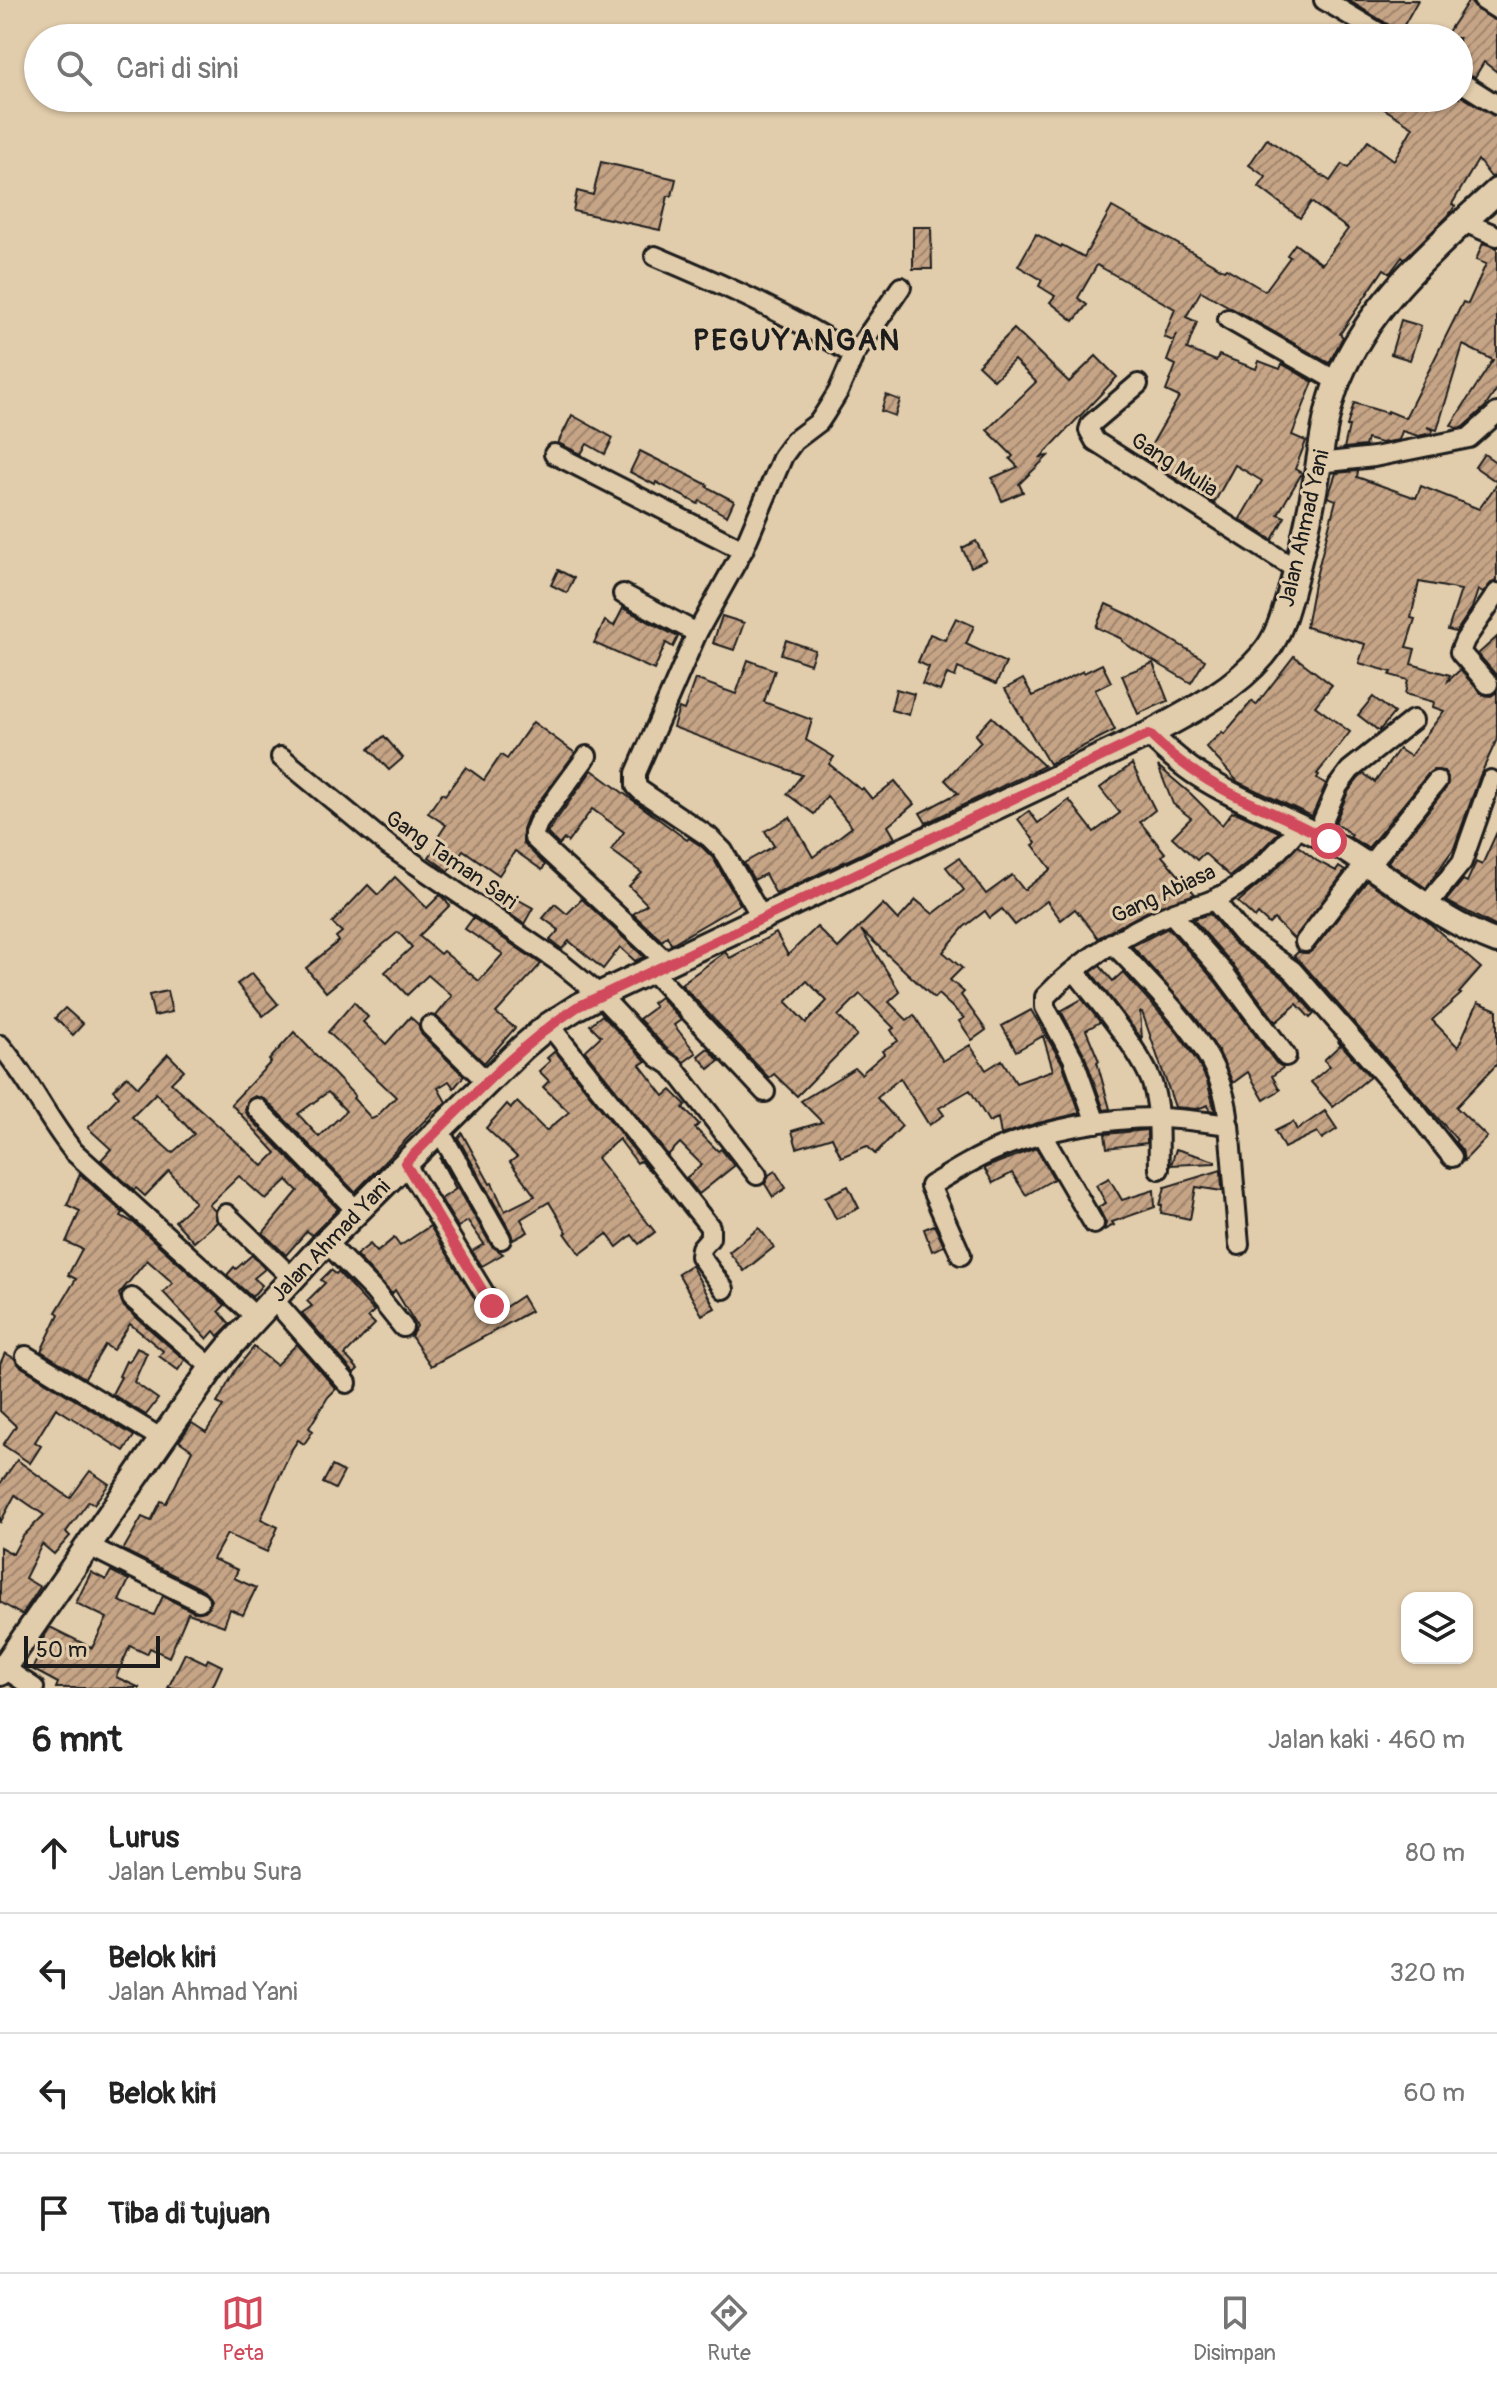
<!DOCTYPE html>
<html lang="id">
<meta charset="utf-8">
<style>
body{margin:0;font-family:Pangolin,sans-serif;background:#f6f6f6;color:#222}
.controls{position:absolute;right:24px;bottom:24px;display:grid;overflow:hidden;border-radius:16px;box-shadow:0 2px 6px #0004}
.controls button{width:72px;height:72px;display:grid;place-items:center;padding:0;border:0;border-bottom:2px solid #e0e0e0;background:#fff;color:#222;font:40px sans-serif}
.scale{position:absolute;left:24px;bottom:20px;width:136px;box-sizing:border-box;padding-left:8px;border:4px solid #1c1c1c;border-top:0;font-size:22px;line-height:28px;white-space:nowrap;color:#1c1c1c;-webkit-text-stroke:6px #e1ccab;paint-order:stroke}
.stop{position:absolute;width:24px;height:24px;margin:-18px;border:6px solid #d1495b;border-radius:50%;background:#fff}
.stop.end{background:#d1495b;border-color:#fff;box-shadow:0 2px 8px #0008}
.list{margin:0;padding:0;list-style:none}
h2{display:flex;justify-content:space-between;align-items:center;height:104px;margin:0;padding:0 32px;font-size:34px}
h2 small{font-size:26px;font-weight:400;color:#767676}
.list li{display:grid;grid-template-columns:52px 1fr auto;gap:24px;align-items:center;box-sizing:border-box;height:120px;padding:0 32px;border-top:2px solid #e0e0e0}
.list b{display:block;font-size:30px;white-space:nowrap}
.list p{margin:0;font-size:26px;white-space:nowrap;color:#767676}
.list em{font-size:26px;font-style:normal;color:#767676}
.icon{flex:none;width:44px;height:44px;fill:none;stroke:currentColor;stroke-width:2;stroke-linecap:round;stroke-linejoin:round}
.map{position:relative;flex:none;width:1497px;height:1688px;overflow:hidden}
.search{position:absolute;background:#fff;box-shadow:0 2px 6px #0004;left:24px;right:24px;top:24px;height:88px;display:flex;align-items:center;gap:20px;box-sizing:border-box;padding:0 28px;border-radius:44px;color:#767676;font-size:30px}
.sheet{height:584px;background:#fff}
nav{display:flex;justify-content:space-around;align-items:center;box-sizing:border-box;height:112px;border-top:2px solid #e0e0e0;background:#fff;font-size:22px;color:#767676}
nav a{display:grid;justify-items:center;gap:4px}
nav .on{color:#d1495b}
.map>svg:first-child{display:block}
.building{fill:url(#building-hatch);stroke:#1c1c1c;stroke-width:2;fill-rule:evenodd}
.lines{fill:none;stroke-linecap:round;stroke-linejoin:round}
.minor-casing{stroke:#1c1c1c;stroke-width:24}
.tertiary-casing{stroke:#1c1c1c;stroke-width:28}
.secondary-casing{stroke:#1c1c1c;stroke-width:30}
.minor{stroke:#e1ccab;stroke-width:18}
.tertiary{stroke:#e1ccab;stroke-width:22}
.secondary{stroke:#e1ccab;stroke-width:24}
.route{stroke:#d1495b;stroke-width:10}
.labels{text-anchor:middle;stroke-width:6;stroke-linejoin:round;paint-order:stroke}
.street-label{font-size:22px;fill:#1c1c1c;stroke:#e1ccab}
.district-label{font-size:30px;font-weight:bold;letter-spacing:2px;fill:#1c1c1c;stroke:#e1ccab}
</style>
<div class="map">
<svg width="1497" height="1688" viewBox="0 0 1497 1688">
<defs>
<pattern id="building-hatch" width="6" height="6" patternUnits="userSpaceOnUse" patternTransform="scale(2)"><rect width="6" height="6" fill="#c6a486"/><path d="M-1 1l2-2M0 6l6-6M5 7l2-2" fill="none" stroke="#a0856d"/></pattern>
</defs>
<rect width="100%" height="100%" fill="#e1ccab"/>
<filter id="ink" filterUnits="userSpaceOnUse"><feTurbulence type="fractalNoise" baseFrequency=".0125" numOctaves="2"/><feDisplacementMap in="SourceGraphic" scale="16" xChannelSelector="R" yChannelSelector="G"/><feConvolveMatrix kernelMatrix="1 2 1 2 8 2 1 2 1" color-interpolation-filters="sRGB"/></filter>
<g filter="url(#ink)">
<g class="building">
<polygon points="1348,0 1418,0 1399,34 1394,28"/>
<polygon points="1469,0 1477,10 1497,21 1497,72 1484,62 1475,77 1459,69 1459,38 1444,38"/>
<polygon points="1459,95 1497,117 1497,176 1491,177 1478,160 1452,204 1455,206 1448,216 1404,259 1402,257 1390,273 1384,269 1340,334 1343,337 1329,363 1201,291 1186,317 1197,322 1187,349 1216,361 1219,355 1256,369 1259,361 1280,369 1282,364 1313,382 1292,435 1306,441 1295,469 1302,473 1278,514 1285,517 1272,540 1240,519 1262,481 1235,465 1214,503 1144,458 1179,397 1166,391 1176,365 1167,361 1177,334 1173,341 1164,337 1175,309 1097,265 1078,298 1087,305 1074,321 1050,302 1055,296 1039,286 1042,280 1018,266 1036,234 1061,247 1062,245 1084,257 1112,207 1224,270 1226,268 1265,291 1290,257 1287,255 1295,244 1322,264 1348,229 1311,202 1300,218 1259,187 1266,177 1249,165 1267,139 1330,181 1342,164 1348,168 1368,141 1394,160 1413,127 1367,98 1459,98"/>
<polygon points="601,162 676,179 672,196 668,196 660,230 573,211 577,191 593,195"/>
<polygon points="913,227 931,227 932,269 913,269"/>
<polygon points="1483,243 1497,248 1497,389 1485,407 1463,427 1456,428 1451,425 1493,360 1463,345 1437,430 1427,427 1433,430 1432,433 1418,436 1402,431 1399,440 1381,443 1367,439 1365,446 1344,448 1349,426 1347,426 1354,403 1387,413 1388,411 1405,418 1463,302 1468,304 1486,264 1476,260"/>
<polygon points="1401,320 1421,326 1410,360 1391,354"/>
<polygon points="1014,329 1069,382 1096,356 1117,377 1041,457 1048,456 1019,484 1023,492 1002,501 992,478 1018,467 1010,459 1013,456 987,430 1036,382 1014,360 994,380 978,365"/>
<polygon points="886,395 900,400 895,416 881,411"/>
<polygon points="572,415 613,438 605,454 587,444 581,454 558,443"/>
<polygon points="640,451 708,485 707,487 734,501 727,516 700,501 698,504 656,482 655,485 630,472"/>
<polygon points="1484,454 1497,463 1497,482 1475,467"/>
<polygon points="1358,471 1357,477 1416,498 1421,486 1479,509 1497,484 1497,581 1491,583 1483,593 1478,590 1472,608 1456,632 1448,630 1461,590 1419,582 1411,618 1415,619 1406,647 1415,649 1411,664 1450,675 1448,681 1460,670 1483,695 1491,696 1497,692 1497,739 1480,776 1454,848 1426,888 1388,862 1446,788 1448,777 1444,771 1433,770 1428,774 1368,848 1350,837 1352,835 1335,823 1348,792 1359,778 1364,774 1375,782 1399,749 1410,756 1444,711 1433,707 1434,702 1405,694 1408,680 1390,675 1392,672 1359,663 1365,644 1306,627 1314,584 1336,500 1328,497 1336,473"/>
<polygon points="976,541 986,560 971,567 962,548"/>
<polygon points="558,570 574,578 567,593 551,585"/>
<polygon points="1106,604 1130,615 1205,660 1191,683 1133,649 1122,641 1122,639 1096,627"/>
<polygon points="623,608 678,637 673,647 666,643 654,670 594,643 605,621 614,626"/>
<polygon points="722,616 744,623 734,650 713,643"/>
<polygon points="956,618 974,626 966,644 1006,663 996,684 958,668 955,677 947,674 940,691 922,684 929,667 918,662 930,634 945,640"/>
<polygon points="1497,637 1497,676 1478,654"/>
<polygon points="786,640 815,650 810,664 781,654"/>
<polygon points="1294,656 1332,685 1315,706 1350,732 1317,774 1319,775 1317,778 1326,784 1312,816 1238,782 1206,747 1222,732 1224,734 1252,701 1256,705"/>
<polygon points="748,660 775,670 764,702 812,720 806,740 834,757 829,764 861,790 863,788 872,799 895,781 914,804 888,826 895,838 776,894 765,874 754,880 744,863 774,846 765,831 790,817 813,857 852,827 827,796 814,814 787,794 802,775 673,727 679,708 684,710 695,679 736,694"/>
<polygon points="1153,663 1168,701 1138,714 1122,675"/>
<polygon points="1102,664 1111,682 1095,690 1115,730 1049,764 1005,689 1023,679 1033,696 1083,671 1084,673"/>
<polygon points="896,689 914,694 909,715 891,710"/>
<polygon points="1373,697 1394,713 1379,731 1358,715"/>
<polygon points="992,717 1044,766 926,823 920,813 958,793 945,780 981,742 975,735"/>
<polygon points="533,722 575,753 528,816 523,829 523,843 545,865 542,870 515,851 499,875 463,850 448,871 429,857 441,840 438,837 446,825 428,813 442,793 445,795 466,767 484,780 501,755 507,759"/>
<polygon points="384,736 403,758 389,770 369,749"/>
<path d="M1132 764 1155 810 1140 822 1165 853 1162 856 1195 894 1150 910 1098 938 1075 909 1061 920 1047 901 1015 925 1002 909 990 918 985 911 964 927 943 952 962 968 950 980 964 992 961 995 986 1030 972 1040 959 1021 964 1018 938 994 934 998 861 930 900 992 889 1002 907 1020 914 1015 943 1061 970 1045 986 1070 1002 1060 1016 1083 1053 1070 1043 1036 1016 1051 1002 1026 1031 1010 1062 1063 1080 1113 1034 1124 1001 1135 998 1118 989 1122 970 1090 939 1108 944 1115 929 1125 900 1078 877 1098 902 1126 875 1154 867 1146 841 1157 832 1137 797 1148 792 1131 822 1122 801 1101 855 1068 861 1074 884 1054 882 1051 898 1041 891 1030 894 1028 860 994 838 1016 857 1035 797 1096 774 1074 769 1078 681 984 725 952 730 958 776 933 788 955 817 927 838 948 883 904 898 920 916 900 933 914 964 890 946 867 959 858 986 894 1012 875 1024 890 1051 869 1033 845 1036 843 1018 819 1029 811 1038 823 1069 800 1094 832 1120 813 1100 788ZM807 981 827 1001 806 1023 786 1002Z"/>
<polygon points="1158,766 1191,794 1222,825 1232,812 1234,813 1235,812 1279,832 1253,858 1230,876 1204,853 1197,860 1172,837 1191,818 1173,804"/>
<polygon points="592,770 687,840 689,838 701,846 713,858 740,904 671,944 667,936 662,941 633,914 647,904 629,886 642,873 611,850 624,832 592,809 568,842 564,839 559,845 547,833"/>
<polygon points="1497,832 1497,927 1446,901 1463,880 1467,882 1476,862 1482,865"/>
<polygon points="1298,846 1317,861 1336,871 1339,867 1345,871 1294,939 1274,919 1269,924 1258,914 1255,918 1238,902 1269,876"/>
<polygon points="395,877 427,908 440,895 450,905 419,936 440,954 443,951 479,981 503,954 465,929 473,918 541,964 496,1013 515,1028 484,1063 436,1016 452,996 428,975 407,995 385,972 412,947 398,932 326,992 306,968 339,941 336,937 342,932 332,923 368,885 378,895"/>
<polygon points="1367,881 1428,922 1481,968 1459,993 1461,994 1432,1020 1458,1047 1478,1002 1497,1010 1497,1064 1456,1107 1487,1137 1464,1161 1462,1150 1455,1142 1457,1140 1301,962 1294,956 1298,952 1309,953 1314,949"/>
<polygon points="508,894 533,908 524,924 500,907"/>
<polygon points="582,899 644,957 635,961 620,947 603,969 569,941 562,949 550,940 559,930 543,918 555,904 567,914"/>
<polygon points="1210,914 1234,943 1284,979 1314,1014 1310,1018 1297,1004 1276,1022 1234,966 1193,919"/>
<polygon points="1168,928 1215,981 1276,1063 1284,1067 1272,1076 1280,1090 1264,1100 1248,1072 1233,1083 1219,1052 1196,1018 1132,946"/>
<polygon points="1100,966 1113,981 1123,972 1177,1032 1199,1064 1207,1081 1215,1111 1209,1110 1208,1105 1197,1109 1175,1107 1142,1012 1140,1012 1142,1039 1091,972"/>
<polygon points="252,973 278,1004 263,1016 237,984"/>
<polygon points="167,991 172,1012 154,1016 149,995"/>
<polygon points="660,997 681,1020 674,1025 696,1053 684,1062 666,1048 639,1019 655,1007 652,1003"/>
<polygon points="1082,999 1100,1022 1086,1030 1099,1061 1097,1062 1110,1109 1104,1110 1084,1054 1061,1011"/>
<path d="M354 1002 368 1017 363 1022 386 1044 410 1017 418 1024 422 1035 464 1076 454 1088 449 1081 438 1088 446 1102 437 1111 435 1110 355 1192 266 1100 255 1096 248 1100 245 1110 248 1116 338 1209 312 1235 307 1231 286 1255 263 1233 298 1191 287 1180 266 1200 239 1176 209 1205 215 1211 217 1222 194 1242 175 1221 195 1202 169 1171 145 1196 136 1188 134 1190 101 1160 111 1149 88 1128 119 1096 113 1090 127 1076 138 1087 168 1054 184 1070 171 1083 263 1166 276 1153 231 1104 271 1062 269 1060 294 1032 355 1096 353 1098 372 1119 376 1117 396 1097 328 1032ZM328 1092 346 1111 319 1137 298 1114ZM156 1093 194 1134 172 1153 132 1117Z"/>
<polygon points="65,1008 83,1024 73,1035 55,1018"/>
<polygon points="602,1015 646,1061 640,1065 664,1096 671,1090 686,1105 683,1108 699,1124 695,1128 718,1151 721,1149 734,1166 699,1194 686,1178 702,1165 680,1143 668,1155 585,1051 601,1036 590,1025"/>
<polygon points="1338,1041 1370,1077 1333,1107 1311,1082 1330,1066 1324,1060 1340,1045"/>
<polygon points="708,1048 719,1061 709,1069 698,1056"/>
<polygon points="555,1051 651,1172 640,1161 637,1163 619,1139 597,1158 655,1232 639,1244 632,1235 617,1247 607,1234 580,1254 565,1233 567,1232 549,1202 521,1219 528,1232 513,1240 511,1233 458,1138 462,1133 490,1184 492,1183 505,1211 535,1196 510,1162 517,1157 486,1128 507,1104 511,1108 517,1102 546,1131 569,1112 543,1087 549,1081 539,1071 550,1061 547,1058"/>
<polygon points="1325,1111 1337,1129 1322,1139 1317,1132 1284,1148 1275,1131 1293,1122 1297,1130"/>
<polygon points="1147,1130 1147,1143 1107,1148 1105,1134"/>
<polygon points="1036,1148 1054,1179 1026,1195 1012,1173 993,1183 984,1168"/>
<polygon points="1176,1149 1215,1161 1215,1163 1171,1165"/>
<polygon points="441,1158 491,1245 503,1254 482,1266 472,1251 484,1244 468,1221 458,1227 441,1199 456,1189 440,1159"/>
<polygon points="1221,1170 1222,1191 1196,1187 1190,1219 1161,1213 1162,1205 1160,1205 1165,1187"/>
<polygon points="775,1171 786,1188 773,1197 765,1184 769,1175"/>
<polygon points="80,1174 123,1213 121,1216 134,1223 225,1305 219,1311 230,1324 218,1336 214,1331 207,1339 163,1292 173,1283 147,1260 119,1294 124,1307 185,1360 178,1370 159,1356 163,1351 130,1324 113,1350 105,1345 85,1378 41,1351 59,1314 56,1312 76,1279 68,1275 82,1249 66,1242 80,1211 67,1205"/>
<polygon points="1109,1178 1122,1200 1154,1190 1155,1207 1112,1222 1114,1225 1104,1230 1106,1223 1098,1207 1106,1203 1096,1185"/>
<polygon points="848,1186 859,1208 836,1219 825,1197"/>
<polygon points="934,1225 944,1246 932,1251 924,1229"/>
<polygon points="430,1226 486,1316 498,1317 504,1308 522,1296 531,1311 431,1366 411,1336 417,1326 395,1290 392,1294 356,1255 370,1244 377,1252 394,1238 400,1246"/>
<polygon points="759,1228 774,1247 744,1271 729,1252"/>
<polygon points="252,1255 265,1269 254,1278 262,1285 252,1297 227,1275 234,1267 236,1269"/>
<polygon points="691,1265 715,1308 702,1315 678,1273"/>
<polygon points="331,1270 336,1274 338,1272 374,1311 368,1317 375,1324 345,1355 358,1369 354,1373 302,1313 312,1306 307,1301 325,1283 321,1280"/>
<polygon points="297,1344 336,1389 328,1397 309,1428 313,1431 304,1444 298,1440 292,1449 272,1493 261,1519 278,1527 267,1552 227,1534 213,1559 238,1570 234,1578 256,1588 243,1615 230,1609 224,1626 188,1613 169,1657 150,1648 147,1654 130,1646 116,1677 140,1688 56,1688 58,1683 32,1669 45,1644 41,1642 50,1627 92,1648 107,1618 76,1603 91,1572 106,1580 111,1571 129,1580 119,1601 154,1615 163,1596 194,1612 205,1611 209,1607 211,1600 204,1590 123,1550 142,1517 151,1521 161,1501 166,1503 176,1484 192,1450 179,1441 192,1423 206,1432 223,1406 217,1403 236,1369 254,1347 276,1365"/>
<polygon points="137,1348 147,1353 134,1382 158,1399 146,1415 112,1394 121,1377 119,1376 126,1361 129,1362"/>
<polygon points="5,1353 14,1358 20,1366 134,1436 124,1451 56,1408 35,1442 41,1446 30,1463 3,1445 16,1426 0,1411 0,1364"/>
<polygon points="17,1460 70,1498 90,1471 109,1484 94,1504 89,1501 66,1532 70,1536 54,1554 42,1544 25,1578 40,1587 22,1615 0,1602 0,1547 13,1554 22,1537 44,1515 15,1495 0,1523 0,1484"/>
<polygon points="332,1466 344,1472 335,1489 323,1483"/>
<polygon points="185,1653 206,1663 208,1659 222,1666 212,1688 168,1688"/>
</g>
<g class="lines">
<g class="minor-casing">
<g id="minor">
<polyline points="1324,0 1388,38"/>
<polyline points="1483,0 1497,9"/>
<polyline points="1459,81 1497,105"/>
<polyline points="1464,222 1497,236"/>
<path d="M655 256C724 285 791 315 854 355L838 392 825 413 819 422 794 441 783 456 743 550 697 633 636 773V786L641 791 709 837 723 851 762 918"/>
<polyline points="1228,319 1338,382"/>
<polyline points="854,355 901,287"/>
<polyline points="1138,384 1091,424 1089,430 1095,441 1297,570"/>
<polyline points="554,454 743,550"/>
<polyline points="1319,463 1374,457 1469,438 1497,413"/>
<polyline points="623,594 697,633"/>
<polyline points="1488,684 1460,652 1465,640 1497,593"/>
<polyline points="587,756 538,823 534,833 534,838 668,963"/>
<polyline points="281,757 389,846 562,964 600,995 658,1057 673,1067 757,1175"/>
<polyline points="1317,834 1338,786 1350,770 1413,720"/>
<polyline points="1370,865 1437,781"/>
<polyline points="1214,900 1243,935 1292,970 1418,1114 1452,1157"/>
<polyline points="1427,905 1462,862 1491,780"/>
<polyline points="1172,914 1224,973 1286,1056"/>
<polyline points="1305,942 1366,863"/>
<path d="M1111 943C1124 954 1135 967 1146 979 1183 1018 1222 1061 1228 1116"/>
<polyline points="652,971 765,1092"/>
<path d="M1075 971C1097 1000 1141 1051 1152 1083 1161 1110 1158 1142 1159 1169"/>
<polyline points="549,1025 710,1227 710,1238 701,1248 700,1256 724,1289"/>
<polyline points="430,1026 487,1082"/>
<path d="M0 1045C29 1078 46 1118 74 1152L256 1317"/>
<polyline points="257,1108 357,1211"/>
<path d="M1096 1123 1073 1058 1045 1007V997C1079 961 1126 932 1172 913 1185 908 1200 906 1213 900 1248 884 1276 854 1301 825"/>
<polyline points="439,1130 501,1239"/>
<polyline points="1042,1135 1094,1224"/>
<polyline points="405,1163 492,1306"/>
<polyline points="226,1214 292,1278"/>
<polyline points="326,1242 374,1291 403,1327"/>
<path d="M961 1255 930 1186C953 1172 975 1158 1000 1148 1048 1129 1105 1118 1156 1118 1180 1118 1205 1122 1229 1125L1239 1245"/>
<polyline points="132,1298 212,1368"/>
<polyline points="273,1299 347,1383"/>
<polyline points="26,1356 162,1439"/>
<polyline points="89,1546 199,1601"/>
<polyline points="4,1668 34,1688"/>
</g>
</g>
<g class="tertiary-casing">
<path id="tertiary" d="M1149 734C1165 749 1181 764 1200 776 1245 805 1296 821 1341 848 1393 879 1440 921 1497 942"/>
</g>
<g class="secondary-casing">
<path id="secondary" d="M0 1673 162 1439 212 1368 230 1346 326 1242 522 1048 549 1025 577 1007 605 992 1149 734C1188 713 1234 690 1263 655 1278 638 1284 615 1290 594 1301 555 1310 515 1317 475 1322 443 1326 410 1338 380 1370 302 1436 247 1497 191"/>
</g>
<use href="#minor" class="minor"/>
<use href="#tertiary" class="tertiary"/>
<use href="#secondary" class="secondary"/>
</g>
</g>
<g class="lines" filter="url(#ink)">
<path class="route" d="M492 1306 405 1163C460 1110 512 1050 577 1007L1149 734C1171 756 1195 774 1223 789 1257 808 1295 820 1329 841"/>
</g>
<g class="labels">
<g class="street-label">
<text transform="translate(1175 464) rotate(33)" y="8">Gang Mulia</text>
<text transform="translate(1303 528) rotate(-77)" y="8">Jalan Ahmad Yani</text>
<text transform="translate(452 859) rotate(35)" y="8">Gang Taman Sari</text>
<text transform="translate(1163 893) rotate(-25)" y="8">Gang Abiasa</text>
<text transform="translate(330 1240) rotate(-46)" y="8">Jalan Ahmad Yani</text>
</g>
<g class="district-label">
<text x="797" y="350">PEGUYANGAN</text>
</g>
</g>
</svg>
<div class="controls">
<button><svg class="icon" aria-label="layers" viewBox="0 0 24 24"><path d="M12 4l9 5-9 5-9-5zM3 14l9 5 9-5"/></svg></button>
</div>
<div class="scale">50 m</div>
<div class="stop" style="left:1329px;top:841px"></div>
<div class="stop end" style="left:492px;top:1306px"></div>
<div class="search"><svg class="icon" aria-label="search" viewBox="0 0 24 24"><circle cx="10" cy="10" r="6"/><path d="M15 15l6 6"/></svg>Cari di sini</div>
</div>
<section class="sheet">
<h2>6 mnt<small>Jalan kaki · 460 m</small></h2>
<ul class="list">
<li><svg class="icon" aria-label="ahead" viewBox="0 0 24 24"><path d="M12 20V5M6 11l6-6 6 6"/></svg><div><b>Lurus</b><p>Jalan Lembu Sura</p></div><em>80 m</em></li>
<li><svg class="icon" aria-label="left" viewBox="0 0 24 24"><path d="M17 20v-9H6M10 6l-5 5 5 5"/></svg><div><b>Belok kiri</b><p>Jalan Ahmad Yani</p></div><em>320 m</em></li>
<li><svg class="icon" aria-label="left" viewBox="0 0 24 24"><path d="M17 20v-9H6M10 6l-5 5 5 5"/></svg><div><b>Belok kiri</b></div><em>60 m</em></li>
<li><svg class="icon" aria-label="arrive" viewBox="0 0 24 24"><path d="M6 21V4h12l-3 4 3 4H6"/></svg><div><b>Tiba di tujuan</b></div></li>
</ul>
</section>
<nav>
<a class="on"><svg class="icon" aria-label="map" viewBox="0 0 24 24"><path d="M3 6l6-2 6 2 6-2v14l-6 2-6-2-6 2zM9 4v14M15 6v14"/></svg>Peta</a>
<a><svg class="icon" aria-label="directions" viewBox="0 0 24 24"><path d="M12 3l9 9-9 9-9-9zM9 14v-3h6M13 9l2 2-2 2"/></svg>Rute</a>
<a><svg class="icon" aria-label="saved" viewBox="0 0 24 24"><path d="M7 4h10v16l-5-4-5 4z"/></svg>Disimpan</a>
</nav>
